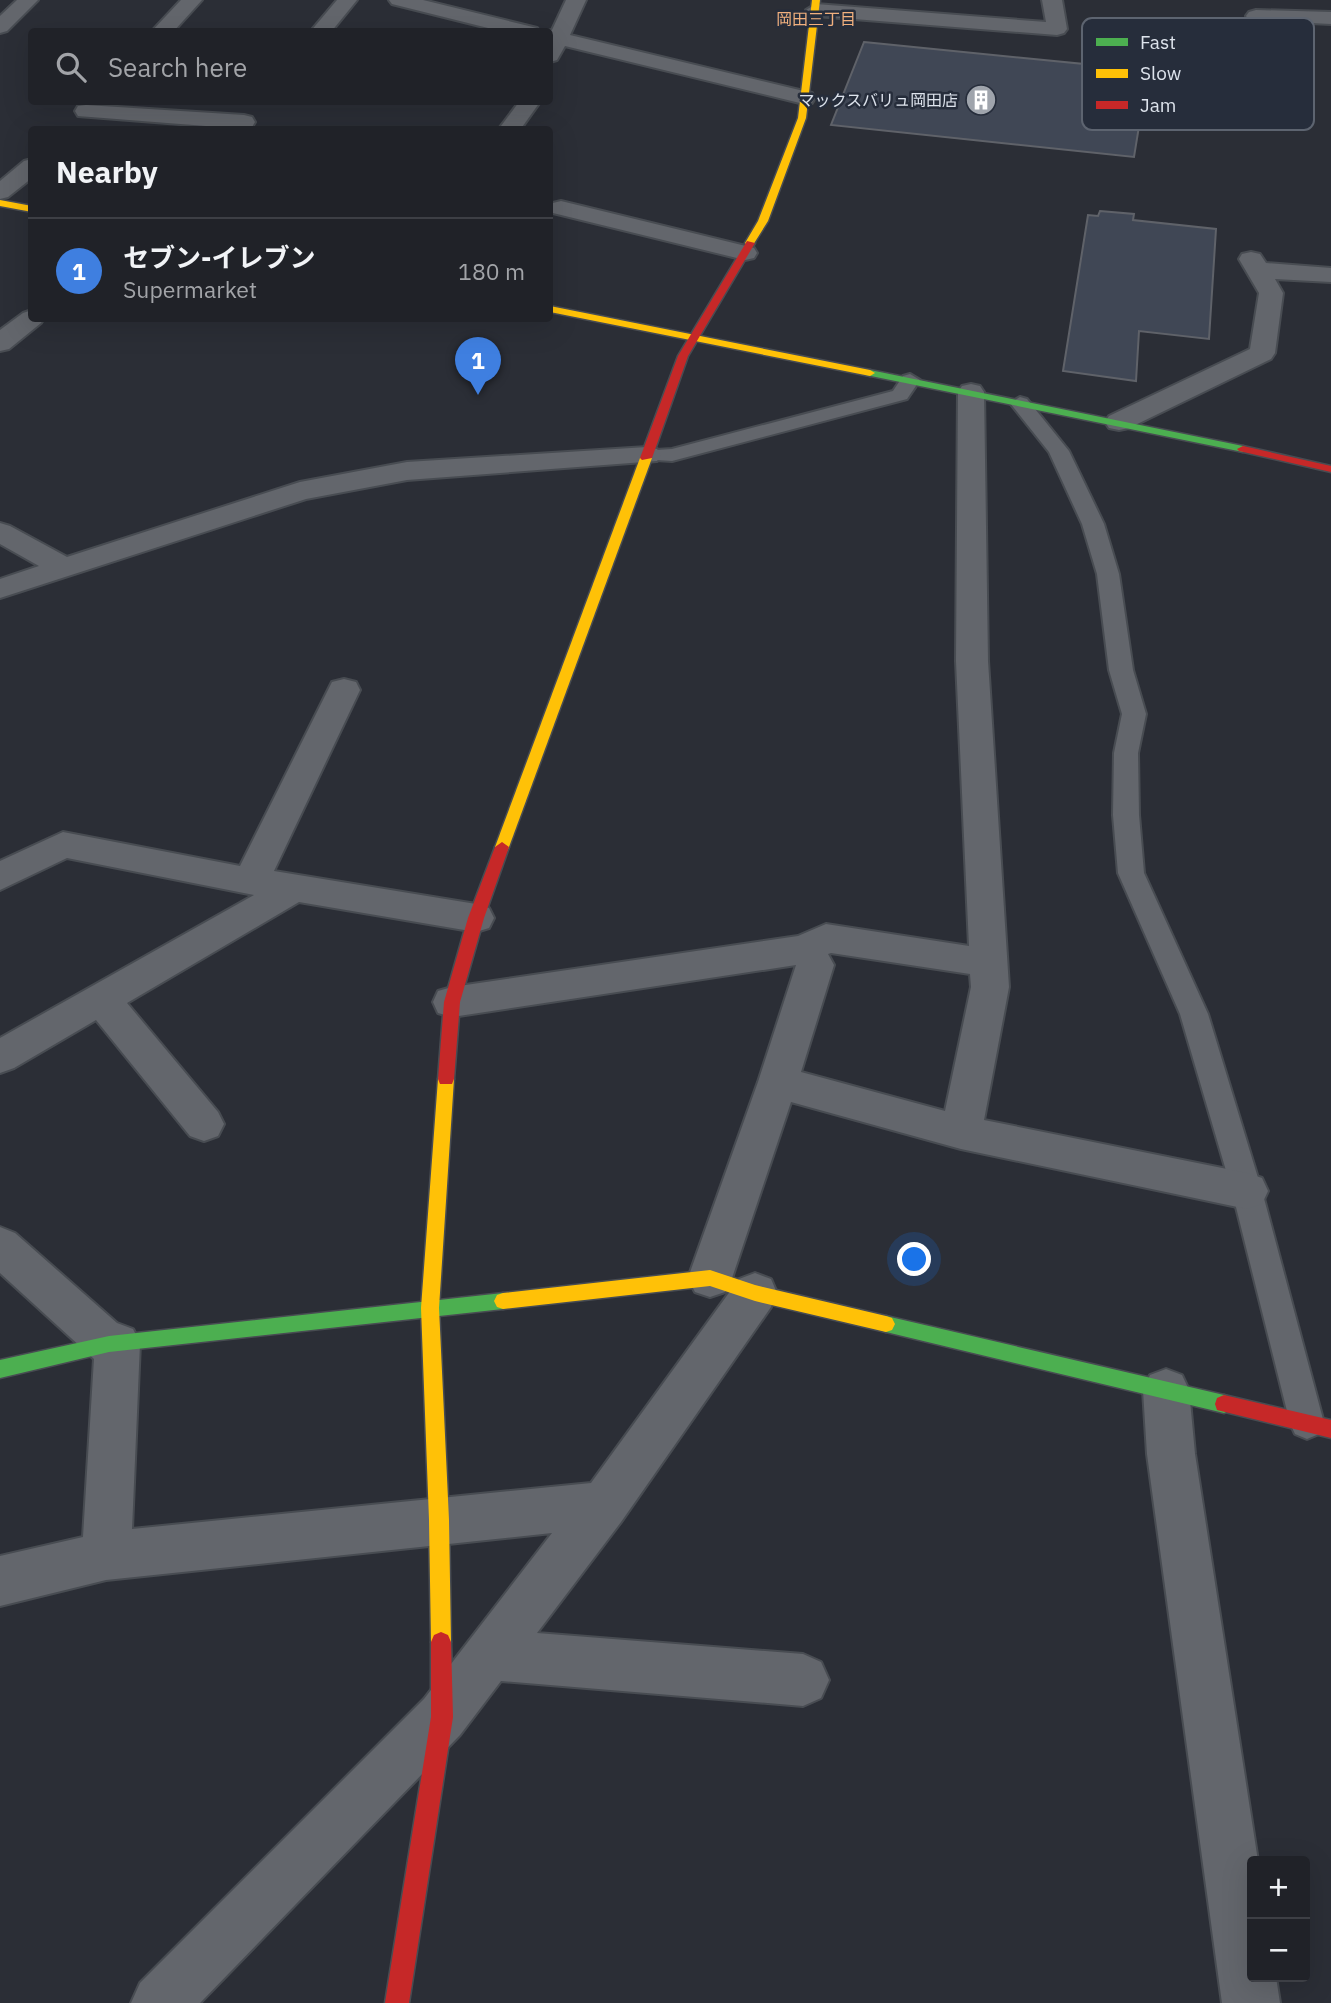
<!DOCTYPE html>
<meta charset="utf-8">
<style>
body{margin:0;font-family:"IBM Plex Sans","Noto Sans JP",sans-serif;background:#2d2f34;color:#f1f3f6}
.controls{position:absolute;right:21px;bottom:21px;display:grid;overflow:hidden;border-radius:7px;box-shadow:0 7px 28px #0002}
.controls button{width:63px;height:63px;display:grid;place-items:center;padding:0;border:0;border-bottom:2px solid #3d3f45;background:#202228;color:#f1f3f6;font:35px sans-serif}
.you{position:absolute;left:915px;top:1260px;width:24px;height:24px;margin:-18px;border:5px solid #fff;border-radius:50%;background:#1a73e8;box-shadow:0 0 0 10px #1a73e833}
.badge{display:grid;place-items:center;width:46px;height:46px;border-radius:50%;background:#db2777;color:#fff;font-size:23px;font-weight:700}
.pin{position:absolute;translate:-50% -58px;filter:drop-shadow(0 2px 4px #0008)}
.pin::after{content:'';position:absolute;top:37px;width:24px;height:21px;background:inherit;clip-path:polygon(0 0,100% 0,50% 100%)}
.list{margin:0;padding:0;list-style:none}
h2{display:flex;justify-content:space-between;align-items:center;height:91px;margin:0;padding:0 28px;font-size:30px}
h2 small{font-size:23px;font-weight:400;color:#a2a4a8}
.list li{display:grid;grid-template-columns:46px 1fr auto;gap:21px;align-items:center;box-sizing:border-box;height:105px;padding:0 28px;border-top:2px solid #3d3f45}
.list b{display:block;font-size:26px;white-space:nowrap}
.list p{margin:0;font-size:23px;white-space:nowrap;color:#a2a4a8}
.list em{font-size:23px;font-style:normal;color:#a2a4a8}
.icon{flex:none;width:38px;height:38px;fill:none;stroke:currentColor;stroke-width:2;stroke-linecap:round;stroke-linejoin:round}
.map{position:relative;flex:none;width:1331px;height:2003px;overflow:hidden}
.search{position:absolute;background:#202228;box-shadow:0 7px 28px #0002;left:28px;top:28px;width:525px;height:77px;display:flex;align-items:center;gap:18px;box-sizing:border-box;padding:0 24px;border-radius:7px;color:#a2a4a8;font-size:26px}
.panel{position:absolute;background:#202228;box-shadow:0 7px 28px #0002;left:28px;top:126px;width:525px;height:196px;border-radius:7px}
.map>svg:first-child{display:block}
.building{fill:#404755;stroke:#5f6269;stroke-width:2}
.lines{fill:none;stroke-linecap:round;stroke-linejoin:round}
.lane-casing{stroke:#484c52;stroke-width:4}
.street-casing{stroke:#484c52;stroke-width:4}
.fast-casing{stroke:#484c52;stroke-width:3}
.slow-casing{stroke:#484c52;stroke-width:3}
.jam-casing{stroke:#484c52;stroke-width:3}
.lane{fill:#63666c;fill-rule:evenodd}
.street{fill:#63666c;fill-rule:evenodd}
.fast{fill:#4caf50;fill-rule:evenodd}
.slow{fill:#ffc107;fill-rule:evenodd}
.jam{fill:#c62828;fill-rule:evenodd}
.labels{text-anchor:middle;stroke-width:5;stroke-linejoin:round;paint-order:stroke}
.far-neighbourhood-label{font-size:16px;fill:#f1b07e;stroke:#262d3b}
.far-poi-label{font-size:16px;fill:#dde3ec;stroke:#262d3b;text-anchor:end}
.key{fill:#262d3b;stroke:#5d6470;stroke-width:2}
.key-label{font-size:19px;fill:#dde3ec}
</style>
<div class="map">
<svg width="1331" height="2003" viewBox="0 0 1331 2003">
<rect width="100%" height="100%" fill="#2b2e36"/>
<g class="building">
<polygon points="864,42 1104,66 1099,97 1143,102 1134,157 831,125"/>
<polygon points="1100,211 1134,214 1133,220 1216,229 1209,339 1139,331 1136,381 1063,371 1088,215 1098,216"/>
</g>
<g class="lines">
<g class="lane-casing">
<g id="lane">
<polygon points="910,374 920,380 907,399 672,461 640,459 637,455 640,451 672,449 893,391 903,376"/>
<polygon points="1020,397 1027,399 1069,451 1104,524 1119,574 1133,670 1146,714 1138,753 1139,815 1144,873 1208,1014 1262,1191 1324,1423 1319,1434 1307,1439 1295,1434 1290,1423 1232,1191 1180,1014 1118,873 1113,815 1114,753 1122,714 1109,670 1097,574 1082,524 1049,452 1010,403"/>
</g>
</g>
<g class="street-casing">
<g id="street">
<polygon points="17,0 38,0 7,31 0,33 0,16"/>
<polygon points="181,0 202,0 173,32 151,32"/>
<polygon points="337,0 357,0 331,32 310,32"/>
<polygon points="389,0 423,0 537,28 540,32 504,32 392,4"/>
<polygon points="566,0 586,0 570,35 812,93 815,98 812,103 804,104 565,46 557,60 550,62 550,32 544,32 552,30"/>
<polygon points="1042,0 1062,0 1067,29 1064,33 1057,35 816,16 806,10 816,4 1046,22"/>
<polygon points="1256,10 1331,12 1331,24 1249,20 1246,16 1249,12"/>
<polygon points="519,102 540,102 520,130 498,130"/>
<polygon points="86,105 244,115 252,117 255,122 252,127 244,129 78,116 75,111 78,106"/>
<polygon points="32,159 32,178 8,197 0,199 0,181 24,161"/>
<polygon points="561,201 754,248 757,253 754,258 745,260 553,213 550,208 553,203"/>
<polygon points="1251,252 1260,254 1266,263 1331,268 1331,282 1275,279 1283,293 1275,353 1271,359 1129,428 1119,430 1109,428 1105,422 1109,416 1250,349 1259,293 1239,259 1242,254"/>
<polygon points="32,310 32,318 44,318 41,323 9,349 0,351 0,330 23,313"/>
<path d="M971 384 980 386 984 392 988 661 1009 987 984 1120 1247 1173 1262 1178 1268 1191 1262 1204 1247 1209 961 1149 791 1102 732 1278 725 1292 710 1297 695 1292 688 1278 758 1082 796 965 452 1017 438 1013 433 1002 438 991 452 987 798 936 826 924 969 946 956 661 958 392 962 386ZM831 953 970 974 971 987 945 1111 801 1072 834 965 828 954Z"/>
<polygon points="647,447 657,449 661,455 657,461 407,480 306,499 0,598 0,579 39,566 0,544 0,523 10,526 67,557 300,482 407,462"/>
<polygon points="344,679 356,682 360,690 274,871 476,904 489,908 494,918 489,928 476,932 299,902 127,1003 218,1112 224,1124 218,1136 204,1141 190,1136 96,1020 14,1068 0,1073 0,1038 254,895 67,858 0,890 0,861 63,832 240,866 332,682"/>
<polygon points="0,1227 15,1233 117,1323 133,1329 140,1343 132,1529 591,1483 739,1279 755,1273 771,1279 777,1293 771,1307 621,1522 537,1633 803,1654 821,1662 829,1680 821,1698 803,1706 501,1681 460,1735 200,2003 131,2003 140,1983 424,1699 552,1533 106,1580 0,1606 0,1556 83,1537 94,1359 0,1273"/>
<polygon points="1166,1369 1182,1375 1189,1390 1195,1454 1258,1861 1252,1861 1252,1977 1276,1977 1280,2003 1222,2003 1147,1454 1143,1390 1150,1375"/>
</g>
</g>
<g class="fast-casing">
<g id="fast">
<polygon points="870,370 1243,446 1249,449 1243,452 866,375 865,373"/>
<polygon points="503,1293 509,1295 512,1301 509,1307 503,1309 109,1352 0,1378 0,1360 109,1336"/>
<polygon points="886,1316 1224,1395 1231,1398 1233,1404 1231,1410 1224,1413 886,1332 880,1330 877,1324 880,1318"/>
</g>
</g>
<g class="slow-casing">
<g id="slow">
<polygon points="812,0 820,0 806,118 768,221 753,245 747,245 745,243 758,221 798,118"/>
<polygon points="0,200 32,206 32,212 0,206"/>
<polygon points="550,306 870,370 875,373 870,376 550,312"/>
<polygon points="646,455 652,458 509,847 507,851 497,851 495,847 640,458"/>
<polygon points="446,1072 452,1074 454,1079 439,1308 449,1520 451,1642 448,1649 441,1652 434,1649 431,1642 429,1520 421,1308 438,1079 440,1074"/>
<polygon points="710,1270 755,1285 886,1316 892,1318 895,1324 892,1330 886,1332 755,1301 710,1286 503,1309 497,1307 494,1301 497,1295 503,1293"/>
</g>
</g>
<g class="jam-casing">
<g id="jam">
<polygon points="747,241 755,243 688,356 652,458 642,460 640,458 678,356"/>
<polygon points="1243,446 1331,466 1331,472 1239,451 1237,449"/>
<polygon points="502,842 509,847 484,918 460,1002 454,1079 452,1084 440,1084 438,1079 444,1002 468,918 495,847"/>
<polygon points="1224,1395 1331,1420 1331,1438 1217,1410 1215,1404 1217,1398"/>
<polygon points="441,1632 448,1635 451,1642 453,1717 409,2003 385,2003 431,1717 431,1642 434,1635"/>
</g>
</g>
<use href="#lane" class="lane"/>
<use href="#street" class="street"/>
<use href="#fast" class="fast"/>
<use href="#slow" class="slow"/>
<use href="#jam" class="jam"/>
</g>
<defs>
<g id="building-disc" transform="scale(1.575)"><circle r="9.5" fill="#9fa4ac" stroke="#262d3b"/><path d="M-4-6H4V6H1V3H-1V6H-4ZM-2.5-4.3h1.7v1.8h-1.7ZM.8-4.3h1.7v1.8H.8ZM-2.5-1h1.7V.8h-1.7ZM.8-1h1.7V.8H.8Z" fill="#fff"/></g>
</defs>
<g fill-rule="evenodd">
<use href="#building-disc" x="981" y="100"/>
</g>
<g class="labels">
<g class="far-neighbourhood-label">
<text x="816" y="25">岡田三丁目</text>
</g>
<g class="far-poi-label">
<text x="958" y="106">マックスバリュ岡田店</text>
</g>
</g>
<rect x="1082" y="18" width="232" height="112" rx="10" class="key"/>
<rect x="1096" y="38" width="32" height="8" fill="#4caf50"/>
<rect x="1096" y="69" width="32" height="9" fill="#ffc107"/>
<rect x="1096" y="101" width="32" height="8" fill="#c62828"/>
<g class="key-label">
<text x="1140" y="49">Fast</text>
<text x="1140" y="80">Slow</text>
<text x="1140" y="112">Jam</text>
</g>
</svg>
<div class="controls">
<button>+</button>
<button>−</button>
</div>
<div class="you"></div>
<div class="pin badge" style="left:478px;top:395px;background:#3f7fe0">1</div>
<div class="search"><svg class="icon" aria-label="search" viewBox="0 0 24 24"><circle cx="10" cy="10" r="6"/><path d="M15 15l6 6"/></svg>Search here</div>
<section class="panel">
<h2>Nearby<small></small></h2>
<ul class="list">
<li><span class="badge" style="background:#3f7fe0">1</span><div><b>セブン-イレブン</b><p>Supermarket</p></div><em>180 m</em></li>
</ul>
</section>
</div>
